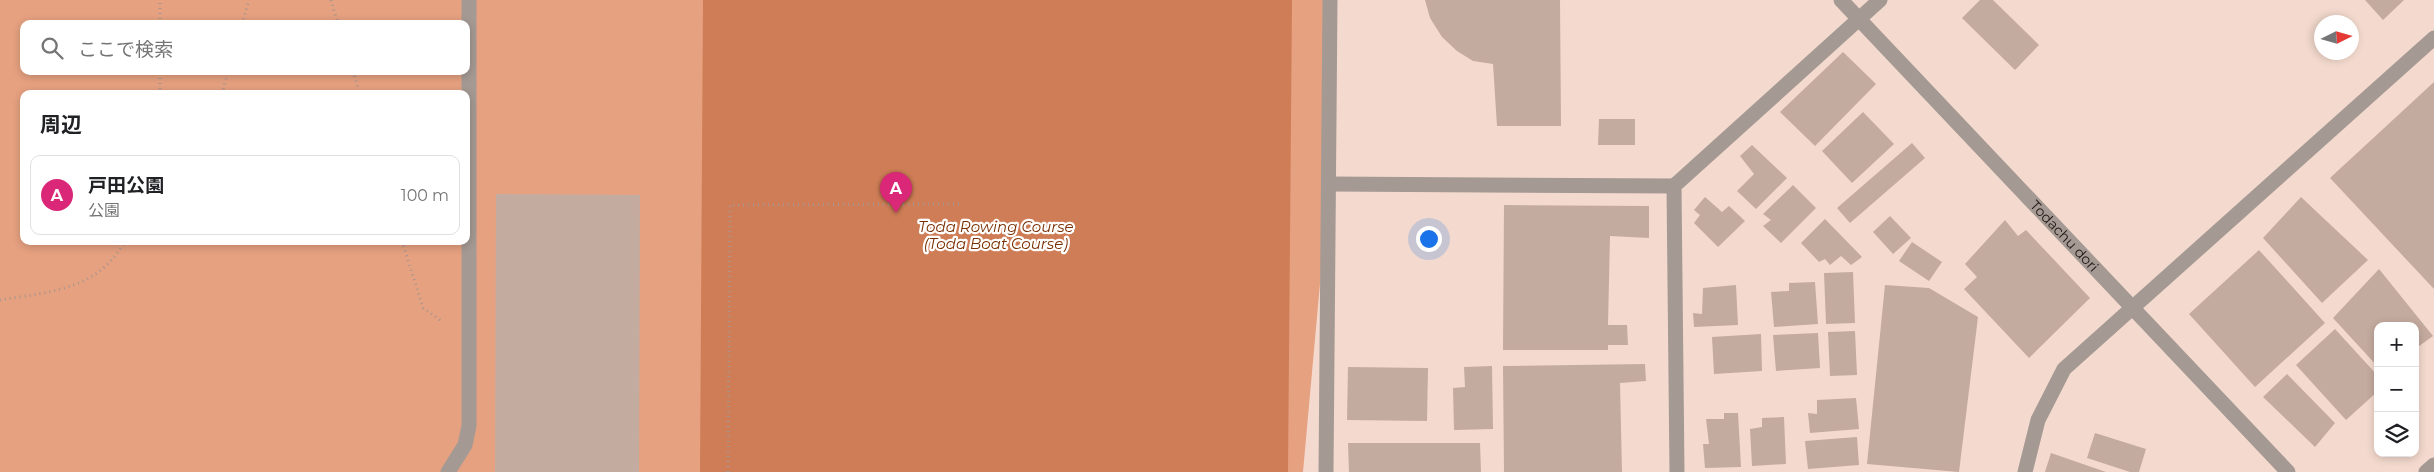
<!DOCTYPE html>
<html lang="ja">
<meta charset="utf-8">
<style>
body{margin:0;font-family:Montserrat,"Noto Sans JP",sans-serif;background:#f6f6f6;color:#202124}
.controls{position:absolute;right:15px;bottom:15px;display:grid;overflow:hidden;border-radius:10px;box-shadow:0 2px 8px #0003}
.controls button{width:45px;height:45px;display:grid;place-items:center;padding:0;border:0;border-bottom:1px solid #e0e0e0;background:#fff;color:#202124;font:25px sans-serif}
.compass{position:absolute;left:2314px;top:15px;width:45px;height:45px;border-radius:50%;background:#fff;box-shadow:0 2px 8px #0003;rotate:85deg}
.you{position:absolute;left:1428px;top:238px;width:18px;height:18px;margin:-12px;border:4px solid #fff;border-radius:50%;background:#1a73e8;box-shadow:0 0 0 8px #1a73e833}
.badge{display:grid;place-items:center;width:32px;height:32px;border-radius:50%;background:#db2777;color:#fff;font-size:16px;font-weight:700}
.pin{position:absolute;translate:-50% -41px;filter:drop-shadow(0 1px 2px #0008)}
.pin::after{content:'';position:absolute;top:26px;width:18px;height:15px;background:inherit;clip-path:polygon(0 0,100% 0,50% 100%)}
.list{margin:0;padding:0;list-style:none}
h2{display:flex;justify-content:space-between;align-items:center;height:65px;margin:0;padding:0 20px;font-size:21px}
h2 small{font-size:16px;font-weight:400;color:#757577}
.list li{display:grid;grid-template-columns:32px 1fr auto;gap:15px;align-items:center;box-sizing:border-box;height:80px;margin:0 10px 10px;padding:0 10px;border:1px solid #e0e0e0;border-radius:10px}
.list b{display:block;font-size:19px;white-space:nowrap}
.list p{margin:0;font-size:16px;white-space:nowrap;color:#757577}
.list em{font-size:16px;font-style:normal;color:#757577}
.icon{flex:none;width:28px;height:28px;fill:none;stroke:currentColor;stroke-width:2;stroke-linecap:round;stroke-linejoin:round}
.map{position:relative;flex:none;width:2434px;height:472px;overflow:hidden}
.search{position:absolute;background:#fff;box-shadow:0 2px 8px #0003;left:20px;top:20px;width:450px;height:55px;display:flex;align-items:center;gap:12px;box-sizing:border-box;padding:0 18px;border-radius:10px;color:#757577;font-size:19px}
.panel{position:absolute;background:#fff;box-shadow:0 2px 8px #0003;left:20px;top:90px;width:450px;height:155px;border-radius:10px}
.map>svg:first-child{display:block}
.green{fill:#e6a180;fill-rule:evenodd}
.water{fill:#ce7d56}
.building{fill:#c4ab9f}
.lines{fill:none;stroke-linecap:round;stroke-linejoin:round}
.path{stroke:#a9958c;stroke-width:3;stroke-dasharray:1 4;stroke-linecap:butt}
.minor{stroke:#a49993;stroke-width:15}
.labels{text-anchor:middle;stroke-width:4.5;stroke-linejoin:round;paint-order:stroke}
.street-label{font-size:14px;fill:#201713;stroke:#fff}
.water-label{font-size:15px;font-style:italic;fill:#792f00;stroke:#fff}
</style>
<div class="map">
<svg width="2434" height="472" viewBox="0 0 2434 472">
<rect width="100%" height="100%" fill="#f4dace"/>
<path class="green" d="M0 0H1330L1329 184 1303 472H0ZM24 24H466V71H24ZM24 94H466V241H24Z"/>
<polygon class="water" points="703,0 1292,0 1288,472 700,472"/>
<g class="building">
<polygon points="1425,0 1560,0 1561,126 1497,126 1493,64 1473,61 1457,51 1442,37 1430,18"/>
<polygon points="1980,0 1993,0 2039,45 2015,70 1962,18"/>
<polygon points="2365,0 2404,0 2383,20"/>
<polygon points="1843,52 1876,84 1815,146 1780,112"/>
<polygon points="2434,82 2434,289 2330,178"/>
<polygon points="1863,112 1894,144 1852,183 1822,151"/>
<polygon points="1599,119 1635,119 1635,145 1598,145"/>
<polygon points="1912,143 1925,158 1850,223 1837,208"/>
<polygon points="1752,145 1787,178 1756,209 1737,191 1754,174 1740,156"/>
<polygon points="1793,185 1816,208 1781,243 1763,226 1771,220 1763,214"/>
<polygon points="496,194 640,195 639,472 495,472"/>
<polygon points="1705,197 1722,212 1729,206 1745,221 1718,247 1694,223 1700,215 1694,210"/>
<polygon points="2301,197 2368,260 2322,303 2263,238"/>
<polygon points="1504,205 1649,206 1649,238 1610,236 1608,325 1627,325 1628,345 1608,345 1608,350 1503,350"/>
<polygon points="1890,216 1911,238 1893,254 1873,232"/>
<polygon points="1825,219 1862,257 1851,265 1841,256 1830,265 1825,259 1819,262 1801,243"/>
<polygon points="2005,220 2018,236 2026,230 2090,298 2029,358 1964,289 1977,277 1965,264"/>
<polygon points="1912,242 1942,262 1929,281 1899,261"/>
<polygon points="2259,250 2325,323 2255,387 2189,314"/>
<polygon points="2379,269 2433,336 2415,349 2415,326 2378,326 2378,367 2333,318"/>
<polygon points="1853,272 1855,323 1826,324 1824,273"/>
<polygon points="1815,282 1818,324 1774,327 1771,292 1789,291 1789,283"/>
<polygon points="1736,285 1738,325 1694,327 1693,313 1702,314 1703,288"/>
<polygon points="1885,285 1929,288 1978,317 1959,472 1867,464"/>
<polygon points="2335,329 2378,376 2378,391 2346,420 2296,365"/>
<polygon points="1855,331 1857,375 1830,376 1828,332"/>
<polygon points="1818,333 1820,368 1776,371 1773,335"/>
<polygon points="1761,334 1762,371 1714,374 1712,337"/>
<polygon points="1645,364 1646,381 1620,383 1622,472 1504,472 1503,366"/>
<polygon points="1492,366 1493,429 1454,430 1453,388 1465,387 1464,367"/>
<polygon points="1348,367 1428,368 1427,421 1347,420"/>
<polygon points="2287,374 2335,423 2315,447 2263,397"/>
<polygon points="1856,398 1859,429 1810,433 1808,413 1817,414 1817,400"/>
<polygon points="1724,413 1738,413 1741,467 1705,468 1703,444 1709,444 1706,419 1724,419"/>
<polygon points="1784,417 1786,464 1752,466 1750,429 1762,427 1762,418"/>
<polygon points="2095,433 2146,449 2139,472 2130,472 2087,458"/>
<polygon points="1857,437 1859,465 1808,469 1805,441"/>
<polygon points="1348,443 1480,443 1481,472 1349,472"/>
<polygon points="2051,453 2106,472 2045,472"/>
</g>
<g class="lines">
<g class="path">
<polyline points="331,0 338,24"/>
<polyline points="160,24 160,0"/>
<polyline points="242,24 249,0"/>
<polyline points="353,71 360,94"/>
<polyline points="160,94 160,71"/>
<polyline points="222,94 228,71"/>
<polyline points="402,241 423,308 443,322"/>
<path d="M0 300C30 295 68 292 94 275 107 267 117 254 126 241"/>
<polyline points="728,472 730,205 959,204"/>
</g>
<g class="minor">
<path id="s1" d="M1841 0 2288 472"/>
<polyline points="1329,184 1674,186"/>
<polyline points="448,472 465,445 469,426 469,0"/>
<polyline points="1326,472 1330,0"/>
<polyline points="1677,472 1674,186 1880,0"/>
<polyline points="2025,472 2038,420 2064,369 2434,38"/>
<polyline points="2426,472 2434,465"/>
</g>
</g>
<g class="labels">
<g class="street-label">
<text dy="5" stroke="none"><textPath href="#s1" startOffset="325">Todachu dori</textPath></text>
</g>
<g class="water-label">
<text x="996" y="232">Toda Rowing Course<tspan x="996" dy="17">(Toda Boat Course)</tspan></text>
</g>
</g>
</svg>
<div class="controls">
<button>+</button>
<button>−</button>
<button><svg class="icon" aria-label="layers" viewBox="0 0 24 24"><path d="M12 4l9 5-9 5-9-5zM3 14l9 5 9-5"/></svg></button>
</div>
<svg class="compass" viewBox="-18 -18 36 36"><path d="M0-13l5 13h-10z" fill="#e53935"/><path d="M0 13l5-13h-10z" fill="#757577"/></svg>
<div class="you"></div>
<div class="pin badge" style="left:896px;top:213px">A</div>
<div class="search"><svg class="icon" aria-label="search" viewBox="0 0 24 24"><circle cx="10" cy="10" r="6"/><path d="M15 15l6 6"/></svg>ここで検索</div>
<section class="panel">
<h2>周辺<small></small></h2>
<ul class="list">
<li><span class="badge">A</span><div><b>戸田公園</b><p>公園</p></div><em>100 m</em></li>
</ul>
</section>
</div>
